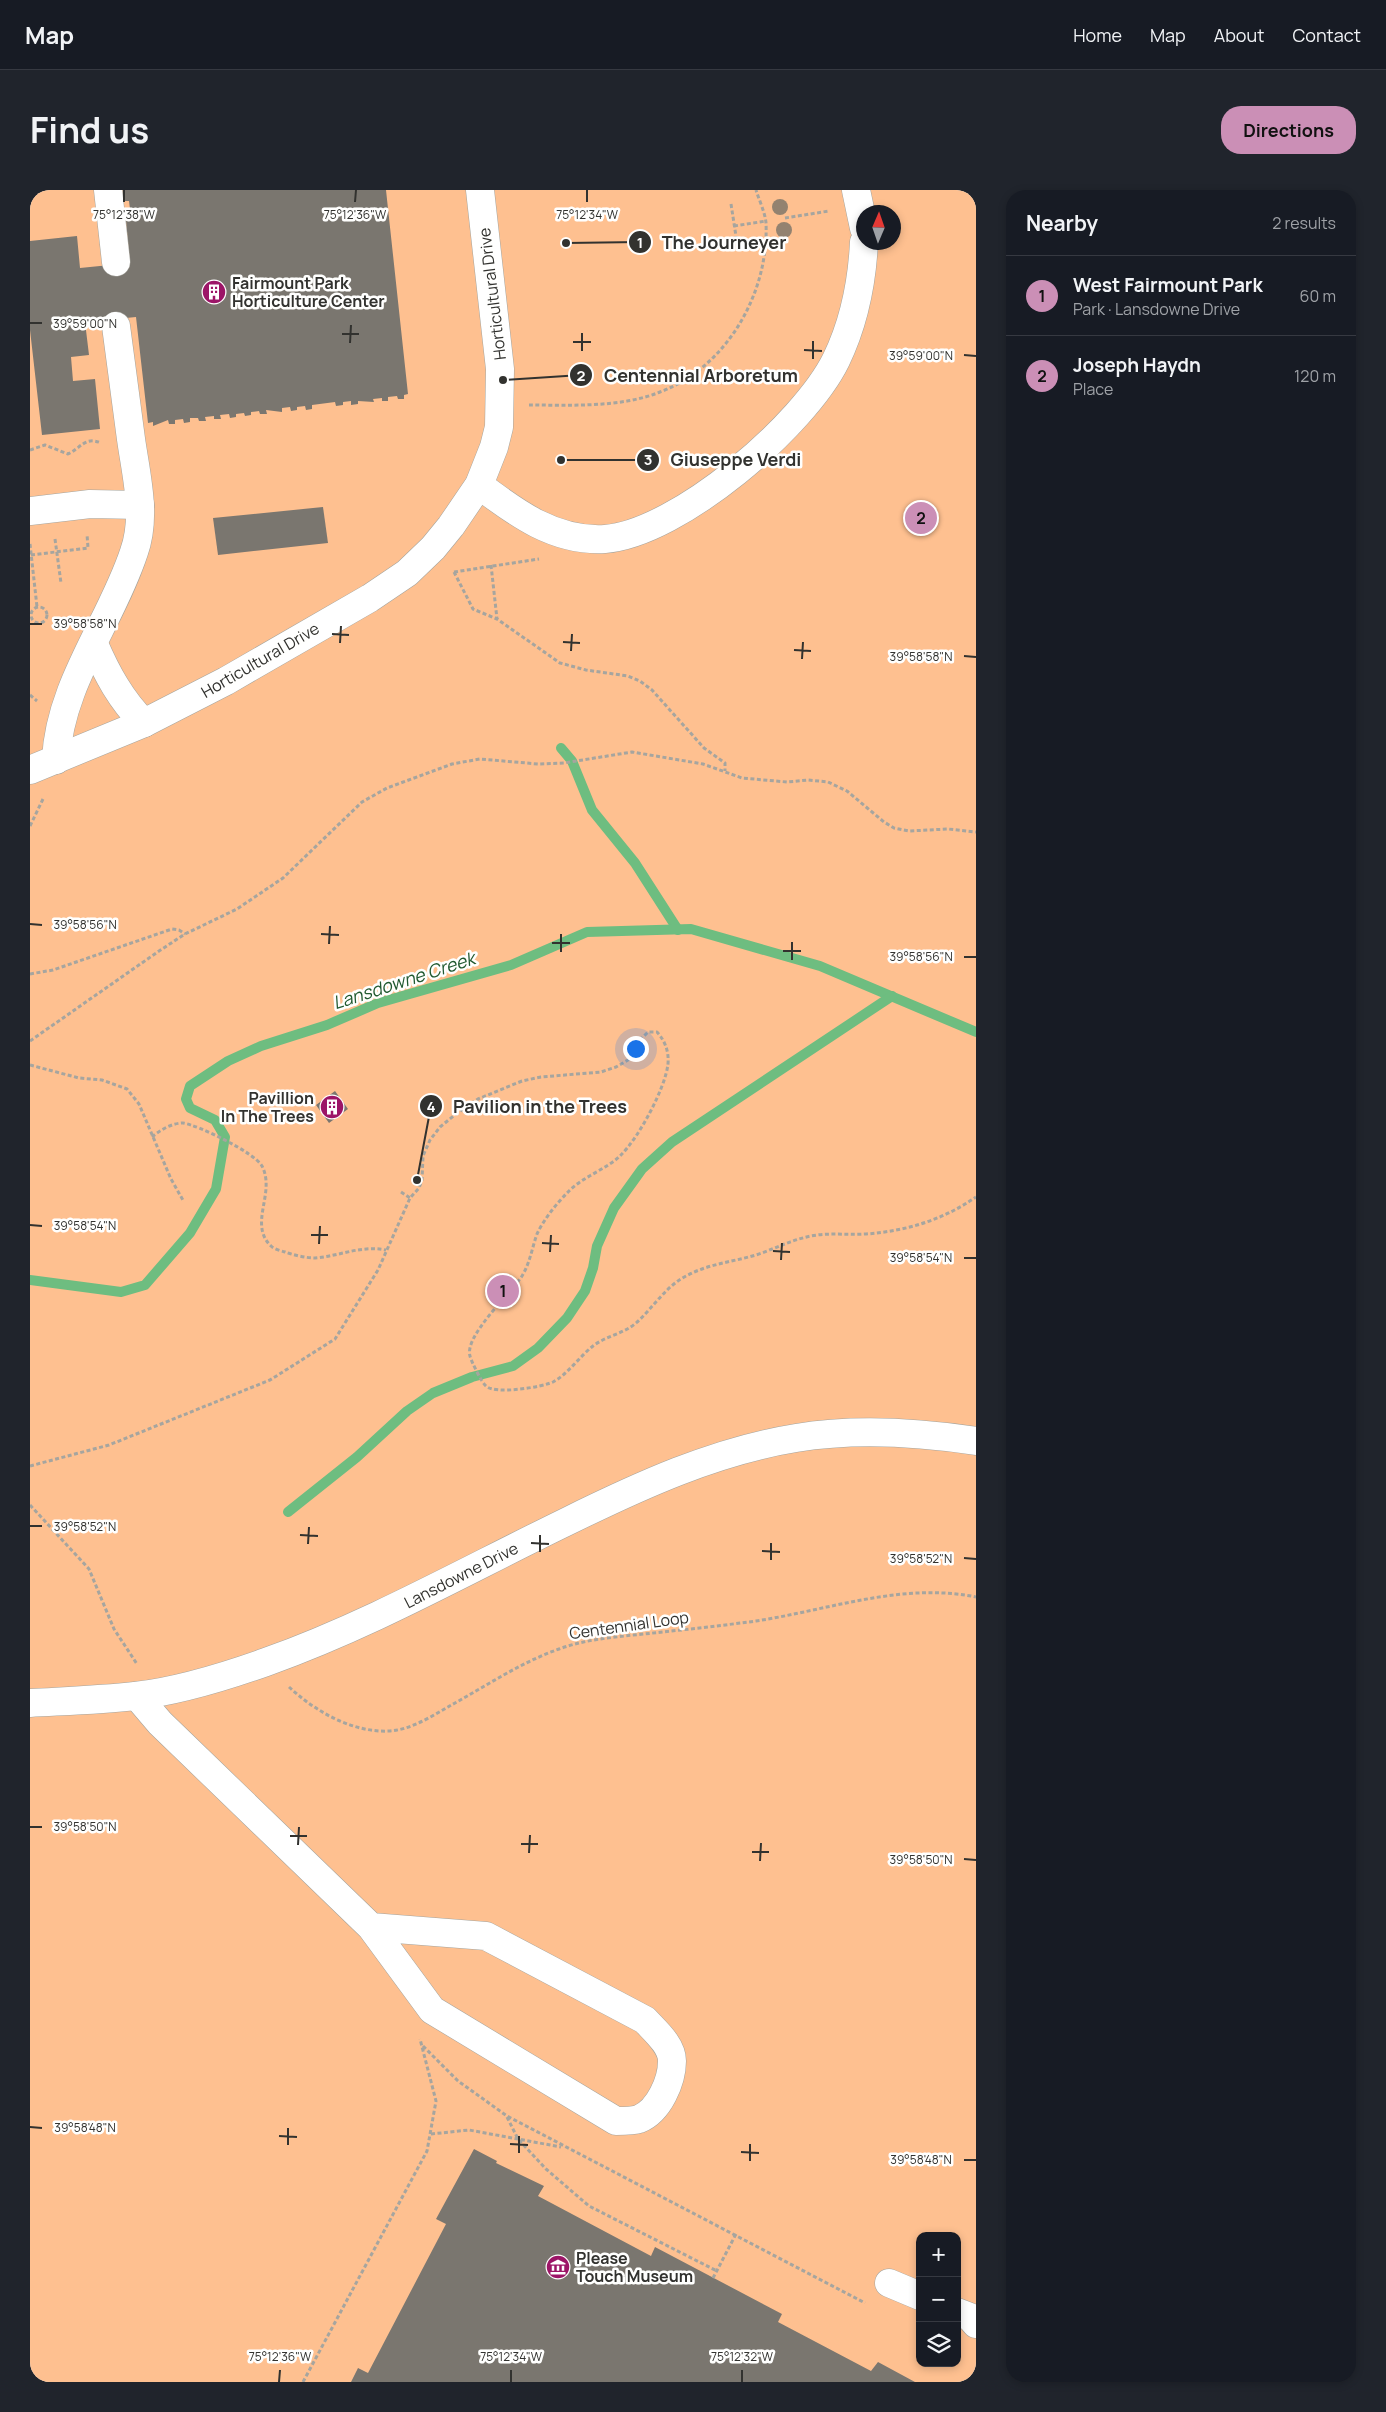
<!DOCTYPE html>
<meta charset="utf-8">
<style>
body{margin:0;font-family:Manrope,sans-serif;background:#20242c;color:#f1f3f6}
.controls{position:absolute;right:15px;bottom:15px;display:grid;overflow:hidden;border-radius:10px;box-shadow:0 2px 8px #0003}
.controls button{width:45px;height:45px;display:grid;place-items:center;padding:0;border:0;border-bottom:1px solid #363941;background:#171b24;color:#f1f3f6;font:25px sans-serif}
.compass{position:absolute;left:826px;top:15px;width:45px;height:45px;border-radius:50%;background:#171b24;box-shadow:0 2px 8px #0003;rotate:2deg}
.you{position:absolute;left:605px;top:858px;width:18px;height:18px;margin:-12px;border:4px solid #fff;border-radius:50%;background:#1a73e8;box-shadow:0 0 0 8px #1a73e833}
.badge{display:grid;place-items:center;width:32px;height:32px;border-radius:50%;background:#cb8fb6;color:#111;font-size:16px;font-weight:700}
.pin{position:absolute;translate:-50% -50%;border:2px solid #fff;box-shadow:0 1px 5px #0006}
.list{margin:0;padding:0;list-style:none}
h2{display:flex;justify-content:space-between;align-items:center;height:65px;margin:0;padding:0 20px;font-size:21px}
h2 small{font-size:16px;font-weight:400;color:#9ea1a6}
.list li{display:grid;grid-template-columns:32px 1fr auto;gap:15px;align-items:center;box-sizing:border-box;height:80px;padding:0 20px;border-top:1px solid #363941}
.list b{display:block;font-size:19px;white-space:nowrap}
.list p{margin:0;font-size:16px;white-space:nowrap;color:#9ea1a6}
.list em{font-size:16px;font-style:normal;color:#9ea1a6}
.icon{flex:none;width:28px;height:28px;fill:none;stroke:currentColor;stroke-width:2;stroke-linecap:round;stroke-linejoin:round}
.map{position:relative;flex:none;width:946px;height:2192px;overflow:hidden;border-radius:20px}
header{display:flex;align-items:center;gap:30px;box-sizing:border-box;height:70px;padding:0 25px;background:#171b24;border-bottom:1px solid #363941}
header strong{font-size:24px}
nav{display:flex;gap:28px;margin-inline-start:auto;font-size:18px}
.intro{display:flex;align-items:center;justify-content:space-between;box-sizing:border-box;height:120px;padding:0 30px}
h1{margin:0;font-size:35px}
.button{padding:12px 22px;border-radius:20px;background:#cb8fb6;color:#111;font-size:18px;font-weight:700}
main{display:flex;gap:30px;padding:0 30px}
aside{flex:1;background:#171b24;border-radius:20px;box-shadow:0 2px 8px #0003}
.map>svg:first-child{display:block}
.green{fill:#fec090;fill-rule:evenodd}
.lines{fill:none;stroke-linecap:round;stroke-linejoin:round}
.stream{stroke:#6ebd80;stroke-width:10}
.building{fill:#7a766f}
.minor-casing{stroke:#a5a49d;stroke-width:29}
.path{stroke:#a6a59f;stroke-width:3;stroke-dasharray:4 2.5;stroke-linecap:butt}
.minor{stroke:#fff;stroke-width:28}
.tree{fill:#938270}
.ticks{fill:none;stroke:#32322f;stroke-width:2}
.labels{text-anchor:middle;stroke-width:5;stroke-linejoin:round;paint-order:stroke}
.poi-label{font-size:16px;font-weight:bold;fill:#32322f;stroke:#fffffe;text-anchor:start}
.street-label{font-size:16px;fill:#32322f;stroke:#fffffe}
.water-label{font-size:18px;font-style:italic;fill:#215930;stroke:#fffffe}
.ticks-label{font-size:12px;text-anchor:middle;fill:#32322f;stroke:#fffffe;stroke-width:5;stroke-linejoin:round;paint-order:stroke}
.leader{fill:none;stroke:#32322f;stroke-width:2}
.callout-dot{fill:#32322f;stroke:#fffffe;stroke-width:2}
.mark-label{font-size:15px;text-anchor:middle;font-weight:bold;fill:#fff}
.callout-label{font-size:18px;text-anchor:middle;font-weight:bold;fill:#32322f;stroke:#fffffe;stroke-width:5;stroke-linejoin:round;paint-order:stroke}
</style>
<header>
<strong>Map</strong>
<nav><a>Home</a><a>Map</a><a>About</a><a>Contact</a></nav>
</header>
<div class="intro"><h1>Find us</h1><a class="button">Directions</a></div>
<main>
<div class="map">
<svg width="946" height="2192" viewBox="0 0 946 2192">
<rect width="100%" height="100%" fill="#e8e7df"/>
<path class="green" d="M0 0H946V2192H0ZM834 22H864V52H834ZM890 2046H927V2173H890Z"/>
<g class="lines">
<g class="stream">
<polyline points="531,558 542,571 562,620 605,673 648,740"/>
<polyline points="0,1090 91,1102 115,1095 160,1043 186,999 195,947 185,930 160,918 156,909 160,896 198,871 231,856 297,835 348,813 481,775 557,742 661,739 790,776 946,842"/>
<polyline points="258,1322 327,1267 377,1221 403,1203 442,1187 483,1176 508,1158 537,1128 555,1101 563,1078 567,1056 584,1018 612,979 642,952 862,806"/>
</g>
</g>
<g class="building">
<polygon points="93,0 356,0 378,204 374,205 374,209 368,209 367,206 358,207 358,211 352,211 352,208 343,209 344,212 328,211 328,214 321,215 321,211 313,212 313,215 306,216 305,212 282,215 282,219 276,220 275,216 267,217 267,220 261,221 260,217 252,218 252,222 236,220 237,224 230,224 229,221 221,222 221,225 215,226 214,223 206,224 206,227 200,228 199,224 190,225 191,229 184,229 184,226 175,227 176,231 169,231 168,228 160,228 160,232 154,233 153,229 145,230 145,234 139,234 138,230 123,236 123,232 118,233 106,127 55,132 59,165 41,167 43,191 65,189 70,239 12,245 0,140 0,51 47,46 50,78 100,73 95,20 100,19 99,11 94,11"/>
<polygon points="293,317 298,353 188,365 183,328"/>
<polygon points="305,901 318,919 299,933 286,915"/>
<polygon points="444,1959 467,1971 466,1973 514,1996 508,2006 621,2066 625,2057 752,2124 748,2132 841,2181 848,2172 885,2192 321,2192 328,2178 338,2183 416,2034 406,2029"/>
</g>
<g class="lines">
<g class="minor-casing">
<g id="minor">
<polyline points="78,0 86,72"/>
<polyline points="826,0 834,38"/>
<path d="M449 295C486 323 525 352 575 349 649 343 774 235 806 170 824 133 832 93 834 52"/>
<polyline points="0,321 60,314 110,315"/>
<path d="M64 454C77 484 91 510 114 533"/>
<path d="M26 570C29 495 81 432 104 362 117 326 106 285 101 249 96 211 91 173 86 136"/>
<polyline points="0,580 114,533 196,491 340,408 377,383 403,358 421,336 449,295 464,257 469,237 470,179 450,0"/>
<path d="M107 1506 130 1533 341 1737 402 1820 586 1931C593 1931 603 1931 609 1929 629 1921 642 1891 642 1871 642 1855 625 1841 615 1830L456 1746 341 1737"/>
<path d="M0 1513C35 1511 70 1510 105 1506 149 1501 194 1487 236 1472 340 1435 437 1380 536 1332 609 1296 685 1261 766 1248 826 1238 887 1242 946 1251"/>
<polyline points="859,2093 890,2106"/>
<polyline points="927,2122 940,2127 946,2134"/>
</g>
</g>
<g class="path">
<polyline points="701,14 708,59"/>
<polyline points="755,28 799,21"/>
<polyline points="704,36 736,31"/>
<path d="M499 215C541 215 590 218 630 202 697 177 739 103 736 33 735 22 729 10 726 0"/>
<path d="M0 260 15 255 38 264C51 258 55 246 71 253"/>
<polyline points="25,349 31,393"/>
<polyline points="0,354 7,417"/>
<polyline points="1,365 58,358 57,344"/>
<polyline points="461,375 467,429"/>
<polyline points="424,382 509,369"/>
<polyline points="424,382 443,419 467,429 530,473 556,480 598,486 610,491 622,500 674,558 695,573 695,581"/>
<circle cx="9" cy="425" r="8"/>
<polyline points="0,505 7,511"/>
<polyline points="0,636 13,609"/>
<polyline points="0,784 23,780 142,739 149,740 155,744"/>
<polyline points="0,851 129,761 155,744 207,719 253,688 332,612 357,598 422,574 450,569 508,574 534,573 602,562 673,574 712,588 757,592 778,590 798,592 817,601 854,632 864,638 879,641 918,639 946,642"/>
<polyline points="0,875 49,888 72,890 97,899 109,914 141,989 154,1012"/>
<path d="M122 947C130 940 142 933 153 933 168 935 225 963 232 976 246 1003 218 1034 241 1056 244 1059 251 1061 255 1062 263 1065 276 1068 285 1068 310 1066 331 1055 356 1060"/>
<polyline points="371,1002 380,1008"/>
<path d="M0 1276 79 1255 240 1190 305 1149 348 1080 380 1008 389 998 392 990 393 966 400 950 410 937 426 924 448 909 492 891 511 887 571 882 586 877 598 870 607 858 611 849 618 842H627C635 851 639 861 638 874 635 899 609 947 591 965 577 979 554 986 539 1001 527 1013 514 1029 507 1044 502 1058 500 1073 492 1086 481 1103 434 1146 440 1166 441 1171 452 1193 456 1196 465 1205 512 1197 523 1192 538 1184 550 1166 563 1156 576 1146 593 1144 606 1133 623 1118 635 1097 656 1086 678 1074 702 1072 726 1065 747 1058 765 1048 787 1045 803 1043 819 1045 836 1044 876 1041 913 1030 946 1007"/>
<polyline points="0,1315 59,1379 84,1439 107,1474"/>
<path d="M259 1497C286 1522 323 1543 360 1541 384 1539 405 1524 425 1513 459 1494 492 1472 529 1459 556 1449 585 1447 614 1444 651 1440 689 1436 726 1431 799 1420 872 1392 946 1407"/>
<polyline points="393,1856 428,1891 477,1926 835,2113"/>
<polyline points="477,1927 488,1949 516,1979 559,2016 687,2081"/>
<polyline points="401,1944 439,1940 531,1957"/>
<polyline points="683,2088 706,2044"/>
<polyline points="273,2192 397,1961 406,1911 390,1849"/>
</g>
<use href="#minor" class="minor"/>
</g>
<g class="tree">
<circle cx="750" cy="17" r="8"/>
<circle cx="754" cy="40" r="8"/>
</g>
<path class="ticks" d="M94 12V0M325 12 326 0M557 12V0M0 133H12M312 144H329M543 152H561M320 153 321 135M774 160 792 161M552 161V143M934 165 946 166M783 169V151M0 434H12M302 444 319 445M533 452 550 453M310 453 311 436M764 460 781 461M541 461 542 444M934 466 946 467M772 469 773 452M0 734 12 735M291 744 309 745M522 753H540M299 754 300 736M753 761H771M531 762V744M934 767H946M762 770V752M0 1035 12 1036M281 1045H298M512 1053 529 1054M289 1054 290 1036M743 1061 760 1062M520 1062 521 1045M934 1068H946M751 1070 752 1053M0 1336H12M270 1345 288 1346M501 1353 519 1354M278 1354 279 1337M732 1361 750 1362M510 1362V1345M934 1368 946 1369M741 1370V1353M0 1637H12M260 1646H277M491 1654H508M268 1655 269 1637M722 1662H739M499 1663 500 1645M934 1669 946 1670M730 1671 731 1653M0 1937 12 1938M249 1946 267 1947M480 1954 498 1955M258 1955V1938M711 1962 729 1963M489 1963V1946M934 1970H946M720 1971V1954M249 2192 250 2180M481 2192V2180M712 2192V2180"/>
<defs>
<g id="building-disc" transform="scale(1.25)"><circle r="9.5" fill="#9c1567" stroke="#fffffe"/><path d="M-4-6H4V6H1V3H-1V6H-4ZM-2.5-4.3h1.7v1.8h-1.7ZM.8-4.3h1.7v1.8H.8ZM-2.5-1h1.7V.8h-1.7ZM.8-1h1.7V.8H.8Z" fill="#fff"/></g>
<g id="museum-disc" transform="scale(1.25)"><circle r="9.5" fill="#9c1567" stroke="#fffffe"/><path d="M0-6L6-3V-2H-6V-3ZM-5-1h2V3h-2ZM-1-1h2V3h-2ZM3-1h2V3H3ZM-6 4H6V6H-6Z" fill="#fff"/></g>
</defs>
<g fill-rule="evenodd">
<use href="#building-disc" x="184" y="102"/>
<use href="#building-disc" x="302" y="917"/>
<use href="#museum-disc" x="528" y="2077"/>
</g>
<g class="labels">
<g class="poi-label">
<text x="202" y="99">Fairmount Park<tspan x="202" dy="18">Horticulture Center</tspan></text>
<text x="284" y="914" text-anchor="end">Pavillion<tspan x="284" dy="18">In The Trees</tspan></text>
<text x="546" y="2074">Please<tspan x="546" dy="18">Touch Museum</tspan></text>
</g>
<g class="street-label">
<text transform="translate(462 104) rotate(-97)" y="6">Horticultural Drive</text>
<text transform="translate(230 470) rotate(-30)" y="6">Horticultural Drive</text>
<text transform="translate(431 1385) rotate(-27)" y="6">Lansdowne Drive</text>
<text transform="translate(599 1435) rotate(-8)" y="6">Centennial Loop</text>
</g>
<g class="water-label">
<text transform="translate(374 791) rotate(-18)" y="6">Lansdowne Creek</text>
</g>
</g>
<g class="ticks-label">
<text x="94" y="29">75°12'38"W</text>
<text x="325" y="29">75°12'36"W</text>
<text x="557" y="29">75°12'34"W</text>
<text x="55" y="138">39°59'00"N</text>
<text x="891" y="170">39°59'00"N</text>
<text x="55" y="438">39°58'58"N</text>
<text x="891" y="471">39°58'58"N</text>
<text x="55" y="739">39°58'56"N</text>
<text x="891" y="771">39°58'56"N</text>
<text x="55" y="1040">39°58'54"N</text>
<text x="891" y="1072">39°58'54"N</text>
<text x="55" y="1341">39°58'52"N</text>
<text x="891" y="1373">39°58'52"N</text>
<text x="55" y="1641">39°58'50"N</text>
<text x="891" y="1674">39°58'50"N</text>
<text x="55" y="1942">39°58'48"N</text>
<text x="891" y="1974">39°58'48"N</text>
<text x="250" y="2171">75°12'36"W</text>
<text x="481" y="2171">75°12'34"W</text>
<text x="712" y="2171">75°12'32"W</text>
</g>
<path class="leader" d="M536 53L610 52M473 190L551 185M531 270L618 270M387 990L401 916"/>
<g class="callout-dot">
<circle cx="536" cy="53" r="5"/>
<circle cx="473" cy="190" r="5"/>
<circle cx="531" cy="270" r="5"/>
<circle cx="387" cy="990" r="5"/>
<circle cx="610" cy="52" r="12"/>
<circle cx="551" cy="185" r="12"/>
<circle cx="618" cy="270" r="12"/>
<circle cx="401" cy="916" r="12"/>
</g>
<g class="mark-label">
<text x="610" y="58">1</text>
<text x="551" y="191">2</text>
<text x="618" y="275">3</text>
<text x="401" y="922">4</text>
</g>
<g class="callout-label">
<text x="694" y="59">The Journeyer</text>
<text x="671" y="192">Centennial Arboretum</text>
<text x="706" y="276">Giuseppe Verdi</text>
<text x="510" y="923">Pavilion in the Trees</text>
</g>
</svg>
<div class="controls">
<button>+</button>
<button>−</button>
<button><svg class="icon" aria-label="layers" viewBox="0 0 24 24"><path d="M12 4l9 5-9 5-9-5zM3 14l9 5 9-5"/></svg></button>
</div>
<svg class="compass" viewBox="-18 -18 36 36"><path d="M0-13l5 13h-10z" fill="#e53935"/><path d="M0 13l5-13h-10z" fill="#9ea1a6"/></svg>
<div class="you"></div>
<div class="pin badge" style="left:473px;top:1101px">1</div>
<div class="pin badge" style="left:891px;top:328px">2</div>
</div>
<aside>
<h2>Nearby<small>2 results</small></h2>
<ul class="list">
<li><span class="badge">1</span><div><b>West Fairmount Park</b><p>Park · Lansdowne Drive</p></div><em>60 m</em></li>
<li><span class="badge">2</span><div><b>Joseph Haydn</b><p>Place</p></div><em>120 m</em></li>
</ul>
</aside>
</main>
